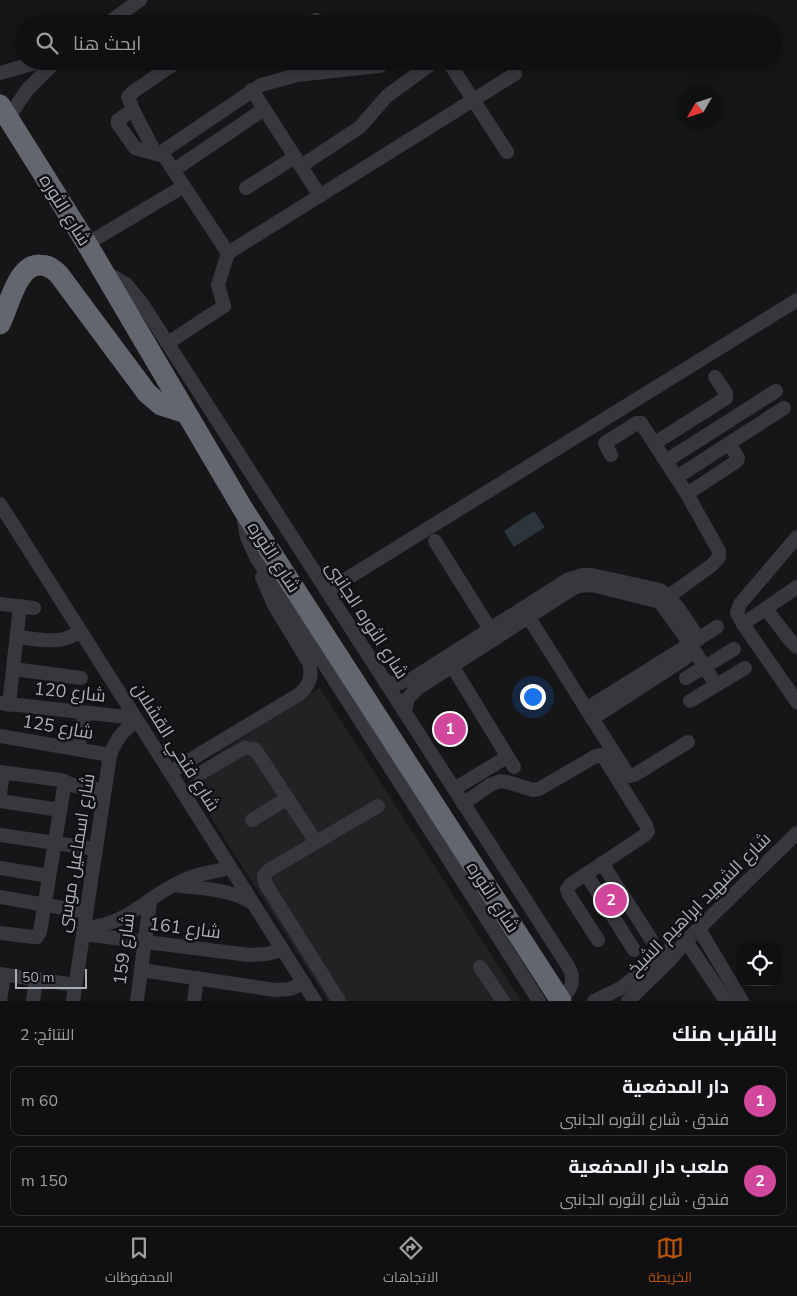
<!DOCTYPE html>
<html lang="ar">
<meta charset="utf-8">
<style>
body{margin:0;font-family:"Nunito Sans",Cairo,sans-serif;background:#1e1e20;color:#f1f3f6;direction:rtl}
.controls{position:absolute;right:15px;bottom:15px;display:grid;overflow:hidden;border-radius:10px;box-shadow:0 2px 12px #0003}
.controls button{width:45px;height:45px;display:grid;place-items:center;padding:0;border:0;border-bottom:1px solid #303032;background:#101012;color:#f1f3f6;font:25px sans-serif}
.compass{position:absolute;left:677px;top:85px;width:45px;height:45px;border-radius:50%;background:#101012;box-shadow:0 2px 12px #0003;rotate:231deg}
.scale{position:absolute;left:15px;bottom:12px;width:72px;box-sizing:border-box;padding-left:5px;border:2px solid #a8adb8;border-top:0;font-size:14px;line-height:18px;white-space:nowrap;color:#a8adb8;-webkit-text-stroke:4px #111113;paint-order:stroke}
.you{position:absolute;left:532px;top:696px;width:18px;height:18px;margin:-12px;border:4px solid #fff;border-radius:50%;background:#1a73e8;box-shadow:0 0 0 8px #1a73e833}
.badge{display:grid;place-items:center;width:32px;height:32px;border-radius:50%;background:#b45309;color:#fff;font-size:16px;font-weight:700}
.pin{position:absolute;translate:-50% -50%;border:2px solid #fff;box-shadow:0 1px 5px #0006}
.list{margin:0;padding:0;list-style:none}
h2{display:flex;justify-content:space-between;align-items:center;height:65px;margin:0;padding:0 20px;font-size:21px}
h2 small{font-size:16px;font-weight:400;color:#9c9d9f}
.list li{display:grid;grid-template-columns:32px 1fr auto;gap:15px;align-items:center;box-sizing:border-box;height:70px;margin:0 10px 10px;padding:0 10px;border:1px solid #303032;border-radius:10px}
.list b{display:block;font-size:19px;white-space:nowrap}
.list p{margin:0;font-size:16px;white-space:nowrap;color:#9c9d9f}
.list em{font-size:16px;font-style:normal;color:#9c9d9f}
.icon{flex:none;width:28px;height:28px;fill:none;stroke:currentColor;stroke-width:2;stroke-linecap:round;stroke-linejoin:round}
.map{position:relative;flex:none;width:797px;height:1001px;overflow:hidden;direction:ltr}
.search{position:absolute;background:#101012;box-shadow:0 2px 12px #0003;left:15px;right:15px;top:15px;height:55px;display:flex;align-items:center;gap:12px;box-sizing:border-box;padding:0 18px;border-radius:28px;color:#9c9d9f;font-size:19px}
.sheet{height:225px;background:#101012}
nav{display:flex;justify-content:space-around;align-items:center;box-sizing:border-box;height:70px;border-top:1px solid #303032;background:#101012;font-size:14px;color:#9c9d9f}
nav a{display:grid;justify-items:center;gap:2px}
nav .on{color:#b45309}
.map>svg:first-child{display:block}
.built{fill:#222225}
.water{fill:#2c353c}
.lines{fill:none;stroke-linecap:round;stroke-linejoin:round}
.minor{stroke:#37383d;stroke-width:14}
.highway{stroke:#63666e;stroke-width:21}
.labels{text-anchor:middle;stroke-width:5;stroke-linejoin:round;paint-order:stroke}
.street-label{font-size:18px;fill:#a8adb8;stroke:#111113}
</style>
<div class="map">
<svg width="797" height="1001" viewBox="0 0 797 1001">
<rect width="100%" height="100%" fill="#161618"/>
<polygon class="built" points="320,688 521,1001 328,1001 184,775"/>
<polygon class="water" points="534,511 545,527 514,547 504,531"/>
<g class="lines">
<g class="minor">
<polyline points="107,24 140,0"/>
<polyline points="306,24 316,20 319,24"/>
<polyline points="448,61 507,152"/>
<polyline points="0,73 42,61"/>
<polyline points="252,90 320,196"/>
<polyline points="133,110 118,120 118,124 135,148 160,155"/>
<polyline points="8,118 27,90 56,61"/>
<polyline points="156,154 133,110 128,97 133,92 178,61"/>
<polyline points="301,166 360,127 387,96 435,61"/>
<polyline points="174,170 264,109"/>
<polyline points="246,188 295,157"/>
<polyline points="87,244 184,186"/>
<polyline points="228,253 515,74"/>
<path d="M105 272 126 284 143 305 568 966C576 980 572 990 560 1000"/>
<polyline points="168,343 224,306 218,285 228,253 164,156 163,153 166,149 261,85 297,75 379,66 389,61"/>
<polyline points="655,443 726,398 726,393 715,377"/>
<polyline points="611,455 605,443 637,423 641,423 687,494 719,551 719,557 712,565 661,602"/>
<polyline points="666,461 776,391"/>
<polyline points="677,477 784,408"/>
<polyline points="687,494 737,461 738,458 729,443"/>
<polyline points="0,504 315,1001"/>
<polyline points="243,515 247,537 256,557 539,1001"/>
<polyline points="797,537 740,604 737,613 743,624 797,702"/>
<polyline points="435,541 495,637"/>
<polyline points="327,591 797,300"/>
<polyline points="0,604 34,608"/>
<polyline points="766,609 789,639 797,647"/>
<polyline points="524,610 628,775 630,776 636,774 688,742"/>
<polyline points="743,624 797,587"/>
<path d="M17 637C39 639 61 646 80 631"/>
<polyline points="448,659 514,767"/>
<polyline points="13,669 81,678"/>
<polyline points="686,678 734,649"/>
<path d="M385 682 396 684 412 679 567 580 582 575H592L660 590C677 602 687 622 699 639"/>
<polyline points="690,701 745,668"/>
<polyline points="0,703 135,718"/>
<polyline points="9,705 20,606"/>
<polyline points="586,709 717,627"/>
<polyline points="405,712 408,698 418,688 572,589 579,586 592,585 660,602 690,644 716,685"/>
<polyline points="592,719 686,658"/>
<polyline points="0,736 110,755"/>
<polyline points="78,749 85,713"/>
<polyline points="0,772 61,780 75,786 105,790"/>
<path d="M170 772 298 695C309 687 313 676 309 663L274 605 262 577"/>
<polyline points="199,774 244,748 255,749 316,842"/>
<polyline points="454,789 507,757"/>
<polyline points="0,794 3,773"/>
<polyline points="0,801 60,810"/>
<polyline points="463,804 490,785 500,781 507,782 533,790 539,789 594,757 600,755 603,756 646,825 648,831 645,835 571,884 567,889 569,895 598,940"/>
<polyline points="252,820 288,798"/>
<polyline points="0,835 96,849"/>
<polyline points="602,863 651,939"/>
<polyline points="0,868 49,876"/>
<polyline points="586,874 634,950"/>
<path d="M174 885C199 889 230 888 252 903"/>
<polyline points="0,897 86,912"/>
<path d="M84 928C128 925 142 900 178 883 194 874 213 872 230 868"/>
<polyline points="699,929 742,1001"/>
<polyline points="0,933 33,937 37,937 40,932 65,781"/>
<polyline points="83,934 249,955 266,954 283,950"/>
<polyline points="686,941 726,1001"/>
<polyline points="480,967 503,1001"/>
<polyline points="141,970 275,990 290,989 304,983"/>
<polyline points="0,974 75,985"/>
<polyline points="0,1001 4,975"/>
<polyline points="33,1001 36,980"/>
<path d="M73 1001 110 755C116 740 123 729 137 722"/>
<polyline points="137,1001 150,901"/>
<polyline points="194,1001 197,978"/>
<polyline points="339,1001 265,883 264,876 269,870 378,806"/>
<polyline points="594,1001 621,988 670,949"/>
<polyline points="628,1001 669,961 686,941 797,833"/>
</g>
<g class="highway">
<polyline points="0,105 87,244 243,509 561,1001"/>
<path d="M0 324C9 307 17 264 40 265 49 265 55 270 60 276L147 393 161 405 186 413"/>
</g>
</g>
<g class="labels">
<g class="street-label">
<text transform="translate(65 210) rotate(58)" y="6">شارع الثوره</text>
<text transform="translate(274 557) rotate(57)" y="6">شارع الثوره</text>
<text transform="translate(367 620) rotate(57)" y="6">شارع الثوره الجانبى</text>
<text transform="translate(70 692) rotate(6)" y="6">شارع 120</text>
<text transform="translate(58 727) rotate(10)" y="6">شارع 125</text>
<text transform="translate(176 747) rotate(58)" y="6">شارع فتحي القشلان</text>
<text transform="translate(76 853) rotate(-81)" y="6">شارع اسماعيل موسى</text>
<text transform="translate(493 897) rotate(57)" y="6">شارع الثوره</text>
<text transform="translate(699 904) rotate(-45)" y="6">شارع الشهيد ابراهيم الشيخ</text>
<text transform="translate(185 928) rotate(7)" y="6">شارع 161</text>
<text transform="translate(124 949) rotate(-83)" y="6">شارع 159</text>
</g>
</g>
</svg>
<div class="controls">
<button><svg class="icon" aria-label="locate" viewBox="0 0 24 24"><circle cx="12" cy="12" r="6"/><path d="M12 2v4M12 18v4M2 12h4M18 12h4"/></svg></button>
</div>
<svg class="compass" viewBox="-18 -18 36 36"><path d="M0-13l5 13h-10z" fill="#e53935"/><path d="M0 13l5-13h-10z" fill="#9c9d9f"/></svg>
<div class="scale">50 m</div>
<div class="you"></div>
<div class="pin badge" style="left:450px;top:729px;background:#d1479c">1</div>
<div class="pin badge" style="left:611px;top:900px;background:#d1479c">2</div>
<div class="search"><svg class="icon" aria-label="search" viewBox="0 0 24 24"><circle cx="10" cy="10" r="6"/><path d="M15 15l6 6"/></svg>ابحث هنا</div>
</div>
<section class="sheet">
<h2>بالقرب منك<small>النتائج: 2</small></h2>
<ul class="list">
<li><span class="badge" style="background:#d1479c">1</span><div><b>دار المدفعية</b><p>فندق · شارع الثوره الجانبى</p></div><em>60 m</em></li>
<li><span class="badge" style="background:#d1479c">2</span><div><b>ملعب دار المدفعية</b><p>فندق · شارع الثوره الجانبى</p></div><em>150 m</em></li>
</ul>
</section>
<nav>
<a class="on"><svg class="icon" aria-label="map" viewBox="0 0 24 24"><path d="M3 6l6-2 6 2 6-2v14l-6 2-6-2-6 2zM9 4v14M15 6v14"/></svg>الخريطة</a>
<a><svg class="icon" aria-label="directions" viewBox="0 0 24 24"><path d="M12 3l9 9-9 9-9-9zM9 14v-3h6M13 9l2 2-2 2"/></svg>الاتجاهات</a>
<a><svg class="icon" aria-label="saved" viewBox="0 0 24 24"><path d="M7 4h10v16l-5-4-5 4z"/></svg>المحفوظات</a>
</nav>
